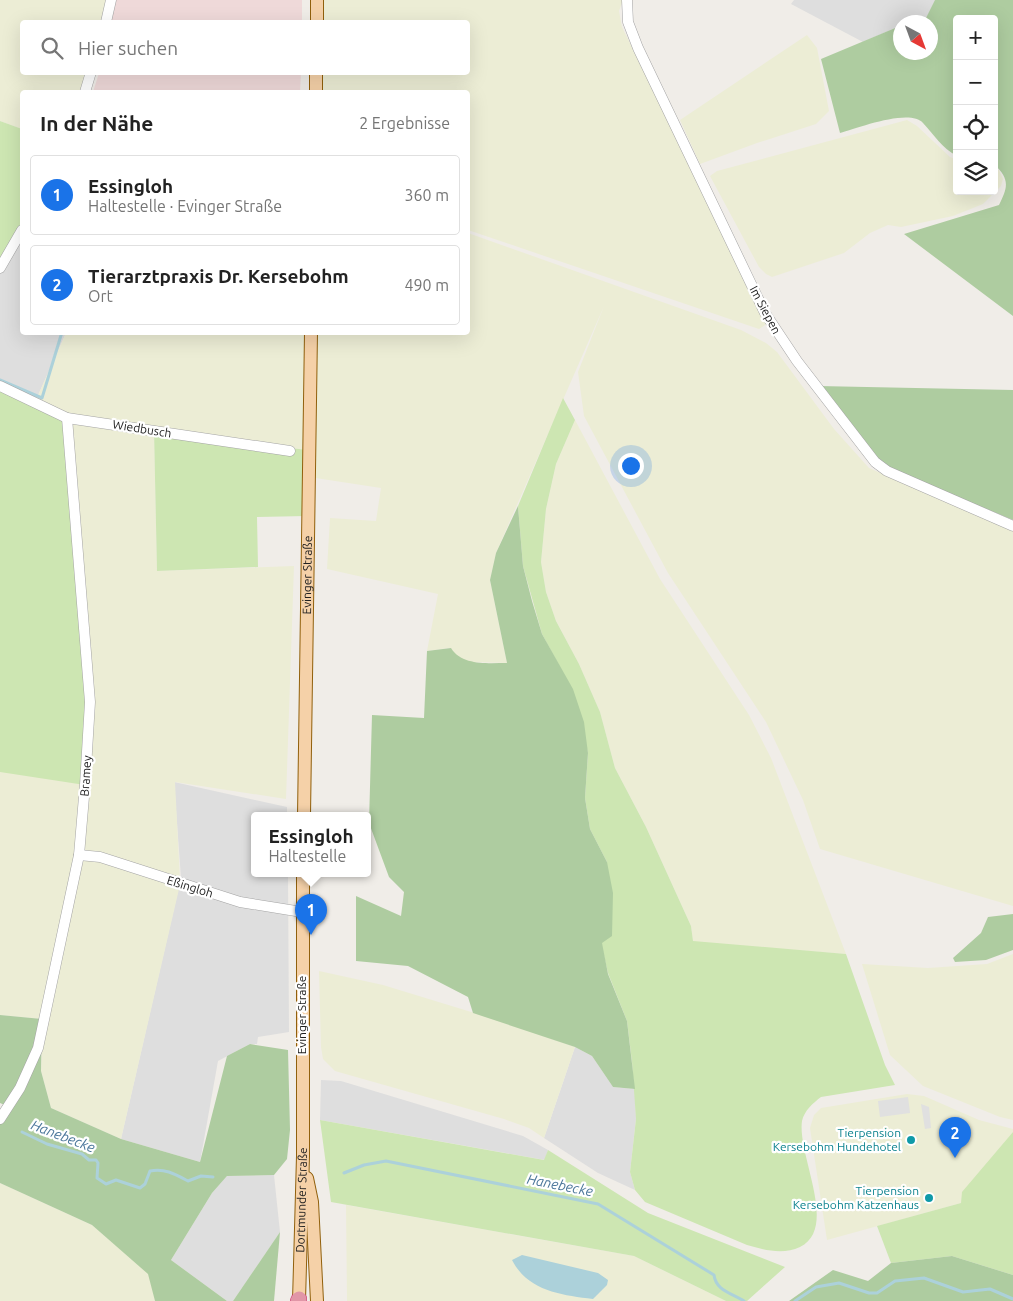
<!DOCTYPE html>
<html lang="de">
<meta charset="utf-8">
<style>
body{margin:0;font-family:Ubuntu,sans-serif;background:#f2f2f2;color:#222}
.controls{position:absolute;right:15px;top:15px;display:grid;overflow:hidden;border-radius:5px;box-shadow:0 5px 20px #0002}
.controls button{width:45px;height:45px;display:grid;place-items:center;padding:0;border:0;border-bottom:1px solid #e0e0e0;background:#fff;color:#222;font:25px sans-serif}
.compass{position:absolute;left:893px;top:15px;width:45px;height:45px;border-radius:50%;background:#fff;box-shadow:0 5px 20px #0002;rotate:139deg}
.you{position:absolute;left:630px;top:465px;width:18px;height:18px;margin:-12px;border:4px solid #fff;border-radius:50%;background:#1a73e8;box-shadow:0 0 0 8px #1a73e833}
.badge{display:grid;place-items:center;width:32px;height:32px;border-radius:50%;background:#1a73e8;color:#fff;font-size:16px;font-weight:700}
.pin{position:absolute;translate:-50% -41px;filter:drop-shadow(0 1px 2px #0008)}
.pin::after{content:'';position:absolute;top:26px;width:18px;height:15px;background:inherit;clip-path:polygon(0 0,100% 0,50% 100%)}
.popup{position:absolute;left:251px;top:812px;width:120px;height:65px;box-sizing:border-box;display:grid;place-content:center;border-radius:5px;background:#fff;filter:drop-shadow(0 1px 4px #0005);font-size:16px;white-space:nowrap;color:#767676}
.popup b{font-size:19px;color:#222}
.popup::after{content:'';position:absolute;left:50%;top:100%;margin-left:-10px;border:10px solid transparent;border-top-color:#fff}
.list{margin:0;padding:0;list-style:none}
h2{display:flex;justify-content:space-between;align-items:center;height:65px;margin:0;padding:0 20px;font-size:21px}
h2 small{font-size:16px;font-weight:400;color:#767676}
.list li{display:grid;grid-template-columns:32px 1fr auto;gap:15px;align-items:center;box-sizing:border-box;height:80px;margin:0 10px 10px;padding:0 10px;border:1px solid #e0e0e0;border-radius:5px}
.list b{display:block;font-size:19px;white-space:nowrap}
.list p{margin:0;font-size:16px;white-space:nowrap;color:#767676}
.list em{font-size:16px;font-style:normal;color:#767676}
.icon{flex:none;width:28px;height:28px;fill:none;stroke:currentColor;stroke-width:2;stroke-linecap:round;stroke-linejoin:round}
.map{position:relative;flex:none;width:1013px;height:1301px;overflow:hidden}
.search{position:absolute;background:#fff;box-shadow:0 5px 20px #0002;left:20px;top:20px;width:450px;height:55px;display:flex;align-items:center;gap:12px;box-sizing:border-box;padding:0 18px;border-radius:5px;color:#767676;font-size:19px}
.panel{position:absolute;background:#fff;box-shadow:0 5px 20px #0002;left:20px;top:90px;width:450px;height:245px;border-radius:5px}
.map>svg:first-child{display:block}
.residential{fill:#dedede}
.commercial{fill:#efd9d9}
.farmland{fill:#ecedd5}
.grass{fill:#cde6b2}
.forest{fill:#aecca0}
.parking{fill:#e0e0e0}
.water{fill:#acd1da}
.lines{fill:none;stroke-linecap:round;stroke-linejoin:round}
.stream{stroke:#acd1da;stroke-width:3}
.minor-casing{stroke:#a4a4a4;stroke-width:11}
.major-casing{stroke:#91600c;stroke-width:14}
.highway-casing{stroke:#ce356f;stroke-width:16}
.minor{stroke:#fff;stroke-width:10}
.major{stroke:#f5d1a8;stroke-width:12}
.highway{stroke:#e196a7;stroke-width:15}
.culture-dot{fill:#0f9aa8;stroke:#fff;stroke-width:2}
.labels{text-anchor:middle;stroke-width:4.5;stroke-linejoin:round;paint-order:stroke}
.street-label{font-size:12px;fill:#202020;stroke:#fff}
.culture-label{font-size:12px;fill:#0d838f;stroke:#fff;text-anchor:end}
.water-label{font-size:14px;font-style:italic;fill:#4c779b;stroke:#fff}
</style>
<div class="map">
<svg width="1013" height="1301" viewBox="0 0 1013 1301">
<rect width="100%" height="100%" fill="#f0ede8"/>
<g class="residential">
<polygon points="794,0 935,0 935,3 926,18 900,22 900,26 863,42 791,4"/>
<polygon points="22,235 22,332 66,333 35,402 0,386 0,268"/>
<polygon points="174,782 287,807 287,816 255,816 255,874 288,874 289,1032 258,1037 257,1044 250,1044 218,1061 200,1162 121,1139 181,878"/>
<polygon points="575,1047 592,1056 613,1087 635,1089 636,1119 630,1172 635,1190 598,1173 544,1138"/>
<polygon points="321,1080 341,1081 523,1136 548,1150 545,1160 320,1120"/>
<polygon points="274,1175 280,1232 233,1301 227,1301 171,1260 212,1193 227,1176"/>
</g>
<g class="commercial">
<polygon points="116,0 302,0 302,22 111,22"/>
<polygon points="99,73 301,73 300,92 93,92"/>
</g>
<g class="farmland">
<polygon points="0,0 106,0 103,22 22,22 22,72 88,73 82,92 22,92 22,129 0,121"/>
<polygon points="318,0 623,0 619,11 622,27 768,323 759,329 468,230 468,92 317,92 317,73 468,72 468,22 318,22"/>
<polygon points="807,35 817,48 829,111 816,124 757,143 700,164 680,120"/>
<polygon points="907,120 917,126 950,157 957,160 957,191 994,191 994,167 999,170 1003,179 1001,186 983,204 953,216 901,227 888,225 870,233 844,253 772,277 766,274 759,267 710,176 717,171"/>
<polygon points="468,233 741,330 766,343 777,352 834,429 869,468 1013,530 1013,906 820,849 803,800 766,722 668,573 584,416 578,372 604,306 496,553 490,580 507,663 468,662 455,655 450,648 427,651 438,594 327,569 330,518 376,521 381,488 309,477 312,333 468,332"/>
<polygon points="66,333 307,333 307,450 154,431 157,571 294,566 286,799 175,782 180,880 106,860 179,889 121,1139 51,1108 41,1071 43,1019 0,1015 0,772 35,402"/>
<polygon points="575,420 660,579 749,715 771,758 846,954 693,942 691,926 646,827 615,768 600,712 579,664 556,621 546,592 541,562 546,509 556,464"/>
<polygon points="1013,954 1013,1120 1000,1117 923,1086 890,1055 862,964 928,968 987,964"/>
<polygon points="319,971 383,985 517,1026 575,1047 544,1138 529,1128 504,1119 335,1071 323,1059 321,1047"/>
<polygon points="907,1094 924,1096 979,1120 1013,1129 1013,1132 961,1203 827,1240 810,1128 814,1115 821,1108"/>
<polygon points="0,1183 92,1225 149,1274 155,1301 0,1301"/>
<polygon points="346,1205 634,1256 726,1301 347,1301"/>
</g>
<g class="grass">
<polygon points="0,121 22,129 22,226 0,268"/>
<polygon points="0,386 67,418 90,702 85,785 0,772"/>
<path d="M563 398 575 420 556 464 546 509 541 562 546 592 556 621 579 664 600 712 615 768 646 827 691 926 693 941 846 954 885 1065 895 1085 821 1097C813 1103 804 1111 802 1121 797 1155 839 1228 800 1247 783 1255 764 1250 747 1245L645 1202 635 1190 630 1172 636 1119 632 1062 627 1021 608 973 601 943 607 862 590 829 585 798 588 753 572 689 542 634 523 566 518 506Z"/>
<polygon points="154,431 307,450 307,516 257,517 258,567 157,571"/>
<polygon points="320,1120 544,1160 548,1150 648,1213 785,1267 747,1301 726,1301 634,1256 331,1202"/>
<polygon points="1013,1132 1013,1275 952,1256 891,1263 877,1226 961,1203 962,1192"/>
</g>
<g class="forest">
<path d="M935 0H1013V316L904 234 999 205C1008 187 1010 179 994 164V19H957V156C942 148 934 135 923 123 910 108 858 128 840 133L821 59 900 26V52H930V22H910L926 18Z"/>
<polygon points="818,386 1013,390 1013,520 891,469 873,457"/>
<path d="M518 506 523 566 532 601 542 634 573 689 584 722 588 753 585 798 590 829 607 862 613 893 612 936 602 943 608 974 627 1021 635 1089 613 1087 592 1056 575 1047 473 1013 468 997 408 966 356 961V896L401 916 404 892 389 877 369 823 372 715 424 718 427 651 451 648C462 666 488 663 507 663L490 580 496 553Z"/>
<polygon points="1013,914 1013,950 986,960 955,962 953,958 981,933 988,917"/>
<polygon points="0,1015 42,1019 41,1071 51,1108 121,1139 200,1162 227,1056 250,1044 288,1050 290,1130 287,1159 274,1175 227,1176 212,1193 171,1260 227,1301 155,1301 148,1274 92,1225 0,1183 0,1119 7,1106 0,1103"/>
<polygon points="280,1232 274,1301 233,1301"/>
<polygon points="952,1256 1013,1275 1013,1301 789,1301 833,1270 868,1281 891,1263"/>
</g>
<g class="parking">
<polygon points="908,1097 910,1113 880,1117 878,1101"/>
<polygon points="921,1104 929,1107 931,1128 925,1129"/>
</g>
<path class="water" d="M522 1255 598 1273 608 1280 607 1285 593 1299C561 1295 528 1291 512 1260Z"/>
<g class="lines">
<g class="stream">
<polyline points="0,380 42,398 62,332"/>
<path d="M22 1132 47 1144 82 1154 89 1160H96L98 1163 97 1178 106 1184 116 1180 140 1188 145 1184 150 1171C165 1168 175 1174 188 1181L201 1176 213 1177"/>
<path d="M344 1173 364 1165 386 1161 598 1204 714 1275C716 1291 732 1293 744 1301"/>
<polyline points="795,1301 816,1287 839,1283 869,1293 877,1293 895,1281 924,1278 963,1292 990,1289 1013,1299"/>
</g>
<g class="minor-casing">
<g id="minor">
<polyline points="627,0 628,22 638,48 765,313 797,361 875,462 887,471 1013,526"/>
<polyline points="106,22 111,0"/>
<polyline points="85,92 91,72"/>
<polyline points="0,268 22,230"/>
<polyline points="0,386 67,418 290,451"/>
<polyline points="79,855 100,857 240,902 302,912"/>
<polyline points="0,1119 20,1088 38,1048 79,855 85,785 90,702 67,418"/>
</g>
</g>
<g class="major-casing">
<g id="major">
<polyline points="317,22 317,0"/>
<polyline points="316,92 316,72"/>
<path id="s1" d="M304 816 311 332"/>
<polyline points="307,1178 312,1202 317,1301"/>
<path id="s2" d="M299 1301 303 1156V874"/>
</g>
</g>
<g class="highway-casing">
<polyline id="highway" points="298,1301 299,1299"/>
</g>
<use href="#minor" class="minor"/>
<use href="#major" class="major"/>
<use href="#highway" class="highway"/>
</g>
<g class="culture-dot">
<circle cx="911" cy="1140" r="5"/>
<circle cx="929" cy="1198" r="5"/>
</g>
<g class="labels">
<g class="street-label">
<text transform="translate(765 310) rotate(62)" y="4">Im Siepen</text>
<text transform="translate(142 429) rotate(9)" y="4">Wiedbusch</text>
<text dy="4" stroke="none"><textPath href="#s1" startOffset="241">Evinger Straße</textPath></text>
<text transform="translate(86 776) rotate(-86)" y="4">Bramey</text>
<text transform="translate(190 887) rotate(17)" y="4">Eßingloh</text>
<text transform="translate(302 1015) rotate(-90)" y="4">Evinger Straße</text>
<text dy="4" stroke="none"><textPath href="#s2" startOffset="101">Dortmunder Straße</textPath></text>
</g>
<g class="culture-label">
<text x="901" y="1137">Tierpension<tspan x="901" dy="14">Kersebohm Hundehotel</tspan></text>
<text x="919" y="1195">Tierpension<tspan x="919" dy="14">Kersebohm Katzenhaus</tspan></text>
</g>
<g class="water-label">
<text transform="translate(63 1136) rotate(21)" y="5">Hanebecke</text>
<text transform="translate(560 1185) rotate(11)" y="5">Hanebecke</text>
</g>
</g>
</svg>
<div class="controls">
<button>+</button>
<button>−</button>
<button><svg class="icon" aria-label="locate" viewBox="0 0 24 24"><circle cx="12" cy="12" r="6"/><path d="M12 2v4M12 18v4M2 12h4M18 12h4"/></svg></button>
<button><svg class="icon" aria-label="layers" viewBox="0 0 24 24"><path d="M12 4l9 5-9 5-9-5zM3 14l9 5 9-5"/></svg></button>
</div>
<svg class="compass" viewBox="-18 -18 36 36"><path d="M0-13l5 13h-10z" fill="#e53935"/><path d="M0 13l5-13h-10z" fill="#767676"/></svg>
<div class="you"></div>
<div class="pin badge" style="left:311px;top:935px">1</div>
<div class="popup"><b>Essingloh</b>Haltestelle</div>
<div class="pin badge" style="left:955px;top:1158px">2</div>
<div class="search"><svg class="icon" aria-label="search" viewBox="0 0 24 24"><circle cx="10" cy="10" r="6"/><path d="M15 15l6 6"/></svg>Hier suchen</div>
<section class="panel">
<h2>In der Nähe<small>2 Ergebnisse</small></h2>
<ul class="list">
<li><span class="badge">1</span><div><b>Essingloh</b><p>Haltestelle · Evinger Straße</p></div><em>360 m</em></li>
<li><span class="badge">2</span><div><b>Tierarztpraxis Dr. Kersebohm</b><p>Ort</p></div><em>490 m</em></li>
</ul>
</section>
</div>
